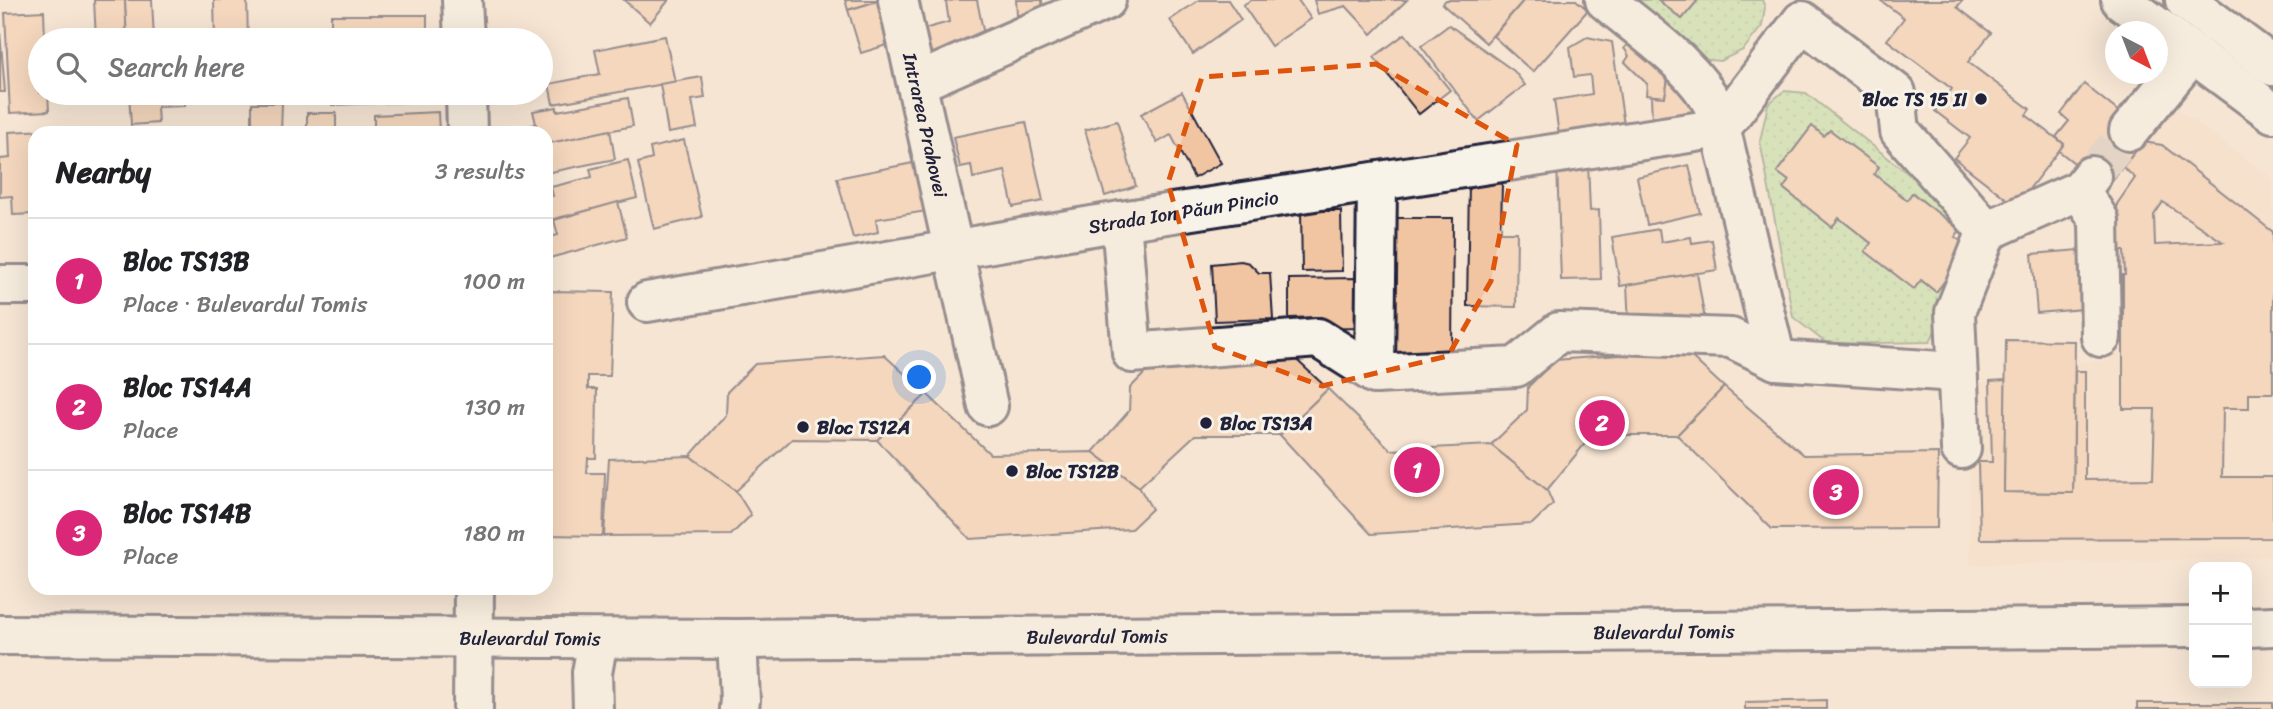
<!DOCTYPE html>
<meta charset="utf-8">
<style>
body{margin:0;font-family:Sriracha,sans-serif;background:#f6f6f6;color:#202124}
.controls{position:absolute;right:21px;bottom:21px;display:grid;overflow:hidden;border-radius:14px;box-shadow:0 7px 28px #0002}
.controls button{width:63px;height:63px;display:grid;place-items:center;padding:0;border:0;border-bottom:2px solid #e0e0e0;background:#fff;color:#202124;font:35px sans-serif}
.compass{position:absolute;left:2105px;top:21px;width:63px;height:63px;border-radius:50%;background:#fff;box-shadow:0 7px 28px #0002;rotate:138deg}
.you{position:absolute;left:920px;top:378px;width:24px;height:24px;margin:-18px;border:5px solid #fff;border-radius:50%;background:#1a73e8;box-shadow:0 0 0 10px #1a73e833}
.badge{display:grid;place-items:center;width:46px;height:46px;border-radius:50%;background:#db2777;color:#fff;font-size:23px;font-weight:700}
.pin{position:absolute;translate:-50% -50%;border:4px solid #fff;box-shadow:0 2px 7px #0006}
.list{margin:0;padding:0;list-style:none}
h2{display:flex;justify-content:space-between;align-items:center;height:91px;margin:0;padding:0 28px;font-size:30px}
h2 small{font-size:23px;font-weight:400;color:#757577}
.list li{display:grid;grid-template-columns:46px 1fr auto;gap:21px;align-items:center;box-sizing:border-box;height:126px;padding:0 28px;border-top:2px solid #e0e0e0}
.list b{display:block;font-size:26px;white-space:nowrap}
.list p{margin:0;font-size:23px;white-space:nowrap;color:#757577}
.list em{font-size:23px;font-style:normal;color:#757577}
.icon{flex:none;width:38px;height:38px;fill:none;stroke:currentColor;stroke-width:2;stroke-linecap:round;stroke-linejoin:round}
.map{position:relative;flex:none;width:2273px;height:709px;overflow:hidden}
.search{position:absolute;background:#fff;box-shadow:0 7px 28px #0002;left:28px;top:28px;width:525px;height:77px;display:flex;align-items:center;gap:18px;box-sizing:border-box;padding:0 24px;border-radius:38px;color:#757577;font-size:26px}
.panel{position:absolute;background:#fff;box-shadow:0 7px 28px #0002;left:28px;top:126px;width:525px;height:469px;border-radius:21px}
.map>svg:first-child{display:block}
.built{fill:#f5dbc4}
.park{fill:url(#park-dots);stroke:#6b806b;stroke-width:2}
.building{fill:#f2c5a2;stroke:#22223b;stroke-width:2;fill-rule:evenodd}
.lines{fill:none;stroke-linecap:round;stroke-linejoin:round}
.minor-tunnel{stroke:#ccbeb5;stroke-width:38;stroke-dasharray:38 19;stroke-linecap:butt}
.minor-casing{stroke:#22223b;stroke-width:44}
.major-casing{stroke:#22223b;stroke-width:44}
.minor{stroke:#f7f3e8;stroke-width:38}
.major{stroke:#f7f3e8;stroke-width:38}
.marked{fill:none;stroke:#de560e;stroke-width:5;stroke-dasharray:14 9;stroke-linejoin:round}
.poi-dot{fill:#22223b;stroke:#f7f3e8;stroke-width:2.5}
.labels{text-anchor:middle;stroke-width:6;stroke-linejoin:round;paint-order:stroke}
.poi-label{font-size:19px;font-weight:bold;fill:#22223b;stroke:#f7f3e8;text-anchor:start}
.street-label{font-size:19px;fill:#22223b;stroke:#f7f3e8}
</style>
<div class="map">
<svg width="2273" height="709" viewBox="0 0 2273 709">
<defs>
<pattern id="park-dots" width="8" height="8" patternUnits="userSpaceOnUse" patternTransform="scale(1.75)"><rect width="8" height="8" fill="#b4de9b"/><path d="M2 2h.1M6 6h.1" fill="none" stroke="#9abe86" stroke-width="1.8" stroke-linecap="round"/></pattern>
</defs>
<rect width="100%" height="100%" fill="#f6e5d3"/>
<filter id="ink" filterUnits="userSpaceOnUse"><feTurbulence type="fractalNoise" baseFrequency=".0143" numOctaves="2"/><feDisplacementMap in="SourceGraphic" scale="14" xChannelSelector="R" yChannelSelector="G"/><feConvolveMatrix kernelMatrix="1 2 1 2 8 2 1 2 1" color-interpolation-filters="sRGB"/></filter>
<g filter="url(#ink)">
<polygon class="built" points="2172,105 2273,179 2273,557 1970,565 1968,383 2006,380 2073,492 2075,363 2109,360 2105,193"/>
<g class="park">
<polygon points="1627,0 1658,0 1682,19 1698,0 1762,0 1765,7 1762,26 1743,50 1720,61 1698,59"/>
<polygon points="1784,91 1806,93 1959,214 1951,224 1913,193 1907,200 1874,174 1879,167 1830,130 1824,136 1811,127 1777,171 1789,181 1784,189 1832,226 1839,218 1871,243 1914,289 1921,280 1936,292 1970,248 1930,342 1827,344 1793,317 1760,141 1768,104"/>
</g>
<g class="building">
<polygon points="94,0 125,0 127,40 96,40"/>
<polygon points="125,0 152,0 154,40 127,40"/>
<polygon points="214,0 247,0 248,40 215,40"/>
<polygon points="624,0 669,0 650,23"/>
<polygon points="845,0 881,0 848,10"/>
<polygon points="881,0 890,44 861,53 848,10"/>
<polygon points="954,0 977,0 985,40 932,56 924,29 949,22 946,2"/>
<polygon points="1016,0 1042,0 1043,15 1017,15"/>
<polygon points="1199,0 1228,0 1241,20 1193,54 1170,20"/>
<polygon points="1251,0 1298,0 1311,19 1271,46 1243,5"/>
<polygon points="1314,0 1407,0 1372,34 1346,6 1318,14"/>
<polygon points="1446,0 1524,0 1486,43 1442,4"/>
<polygon points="1524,0 1576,0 1588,10 1533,72 1493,36"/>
<polygon points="1658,0 1698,0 1682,19"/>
<polygon points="1880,0 1963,0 1957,7 1991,33 1968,62 2030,109 2026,115 2064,144 2016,206 1954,158 1970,138 1935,111 1952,89 1887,40 1904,18"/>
<polygon points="44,11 45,40 40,40 40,93 48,93 49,111 10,113 5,13"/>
<rect x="331" y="15" width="96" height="25"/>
<polygon points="1449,25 1514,71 1525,85 1478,121 1421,46"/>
<polygon points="0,31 5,92 0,92"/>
<polygon points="1405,34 1450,90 1419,114 1374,57"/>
<polygon points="665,36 675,82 553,104 549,84 600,74 595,50"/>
<polygon points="1587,37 1612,42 1624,125 1559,135 1554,100 1592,94 1590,75 1574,77 1570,47"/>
<polygon points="1632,40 1669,73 1665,97 1646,95 1647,84 1625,62 1629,56 1624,48"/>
<polygon points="1669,73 1696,102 1694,111 1690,117 1652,121 1651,96 1665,97"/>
<polygon points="702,77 705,98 692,100 697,128 668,133 660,84"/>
<polygon points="2084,84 2129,120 2143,142 2106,188 2059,151 2064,144 2056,137 2069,121 2061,114"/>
<polygon points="1182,92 1221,163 1194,178 1171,135 1157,143 1141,114"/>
<polygon points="129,93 184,93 185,106 157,107 158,123 131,125"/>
<polygon points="332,93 430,93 431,101 332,105"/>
<polygon points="628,98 633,126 546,144 546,133 501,133 536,124 533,111 557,107 557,111"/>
<polygon points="252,103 282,103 281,133 252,133"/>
<polygon points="438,112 439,133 374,133 374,115"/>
<rect x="307" y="113" width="29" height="20"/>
<polygon points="1117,121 1136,186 1105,196 1085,130"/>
<polygon points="1026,122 1043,201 1013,207 1005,171 973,178 971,165 960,167 953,137"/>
<polygon points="1812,126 1824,136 1830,130 1879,167 1874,174 1907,200 1912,193 1960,230 1955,237 1970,248 1936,292 1921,280 1914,289 1865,251 1871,243 1839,218 1832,227 1783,188 1789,181 1777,172"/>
<polygon points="46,130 46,133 35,133 35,214 13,215 12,196 0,197 0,159 10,158 9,132"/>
<polygon points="610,130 615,159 546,173 546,144"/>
<polygon points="684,140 702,217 654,229 638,163 652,159 650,148"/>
<path d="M2143 142 2162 145 2273 232V393H2249V408H2223L2222 477H2273V538L1980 539 1978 462H1992L1990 381 2006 380 2004 492 2073 493 2075 371H2085V480L2153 479 2155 409H2123V275H2125L2124 251H2119L2117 204 2135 178 2123 167ZM2163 202 2223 242 2155 245 2154 215Z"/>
<polygon points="628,160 637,198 546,221 546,197 553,196 551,187 592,177 590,169"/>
<polygon points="918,162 927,211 876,219 878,232 853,238 837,178"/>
<polygon points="1588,162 1590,211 1599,210 1601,279 1561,280 1557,163"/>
<polygon points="1689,165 1700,213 1647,225 1637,177"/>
<polygon points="1469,183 1502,183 1501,232 1517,232 1516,307 1467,306"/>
<polygon points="618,202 627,237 546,259 546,238 558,235 554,220"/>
<polygon points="1301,211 1341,211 1342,271 1302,272"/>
<polygon points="1394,218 1453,218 1452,354 1393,354"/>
<polygon points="1659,229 1661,242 1691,237 1692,243 1712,240 1717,270 1620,286 1612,237"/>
<polygon points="2079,250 2083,309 2037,313 2032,254"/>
<polygon points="1241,261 1249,263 1259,273 1270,273 1273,319 1215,321 1212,264"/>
<polygon points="1697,273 1706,326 1629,324 1627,285"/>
<polygon points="1356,278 1357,328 1321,329 1321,317 1289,318 1289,279"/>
<polygon points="546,291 613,292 610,376 588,376 588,389 597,389 596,458 588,458 587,473 605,473 603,536 546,535"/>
<polygon points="2006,340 2075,341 2073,493 2004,492"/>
<polygon points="1684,350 1724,387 1677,435 1592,435 1547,490 1491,445 1527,410 1528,387 1555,360"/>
<polygon points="1287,351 1328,389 1280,435 1195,435 1139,487 1093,452 1129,411 1130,388 1158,360"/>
<polygon points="884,355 927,394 877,440 792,439 736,491 690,456 726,415 727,392 755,364"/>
<polygon points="1724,387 1804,455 1938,453 1937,528 1772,529 1677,435"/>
<polygon points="1328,389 1391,450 1491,445 1547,490 1553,504 1532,524 1371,534 1280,435"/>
<polygon points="927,394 990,454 1093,452 1139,487 1152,509 1131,529 970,539 877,440"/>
<polygon points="690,456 736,491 751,515 731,535 604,536 609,459"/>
<polygon points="1826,700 1826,709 1745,709 1745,702"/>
<rect x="2137" y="703" width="136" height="6"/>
</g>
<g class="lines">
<polyline class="minor-tunnel" points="2091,176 2129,131"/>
<g class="minor-casing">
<g id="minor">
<polyline points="462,0 464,40"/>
<path id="s1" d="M898 0 988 406"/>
<path d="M1605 0C1643 32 1694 65 1716 110L1776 360 1956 372"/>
<polyline points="917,83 1106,0"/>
<polyline points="466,93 467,133"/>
<polyline points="1721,128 1802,21 1896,93 1900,131 1987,231 1955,312 1961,449"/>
<polyline points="2129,131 2193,53"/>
<polyline points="2080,190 2099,220 2101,337"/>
<polyline points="1121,221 1132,353 1318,338 1375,374 1516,367 1559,332 1731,338 1776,360"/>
<polyline points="1987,231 2080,190 2091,176"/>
<polyline points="0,285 35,285"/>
<path id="s2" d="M647 302 1121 221 1721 128"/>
<polyline points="1375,374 1377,182"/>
<polyline points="737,639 740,700 739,709"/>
<polyline points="473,709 474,588"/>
<polyline points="593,709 592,673 598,640"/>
</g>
</g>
<g class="major-casing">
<g id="major">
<polyline points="2121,0 2273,113"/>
<polyline points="2185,0 2273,66"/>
<polyline points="2247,627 2273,626"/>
<path id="s3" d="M0 635 737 639 2194 627"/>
</g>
</g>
<use href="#minor" class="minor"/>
<use href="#major" class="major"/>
</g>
</g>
<path d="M0 0H2273V709H0ZM1376 64 1517 145 1491 281 1448 356 1322 386 1215 347 1168 183 1202 77Z" fill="#f6e5d3" fill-opacity=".55" fill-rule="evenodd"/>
<path class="marked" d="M1376 64 1517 145 1491 281 1448 356 1322 386 1215 347 1168 183 1202 77Z"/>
<g class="poi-dot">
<circle cx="1981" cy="99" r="7"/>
<circle cx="1206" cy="423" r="7"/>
<circle cx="803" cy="427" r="7"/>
<circle cx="1012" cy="471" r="7"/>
</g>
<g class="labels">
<g class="poi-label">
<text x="1967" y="106" text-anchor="end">Bloc TS 15 II</text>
<text x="1220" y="430">Bloc TS13A</text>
<text x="817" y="434">Bloc TS12A</text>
<text x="1026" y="478">Bloc TS12B</text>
</g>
<g class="street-label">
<text dy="7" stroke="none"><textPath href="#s1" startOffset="128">Intrarea Prahovei</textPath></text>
<text dy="7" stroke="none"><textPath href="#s2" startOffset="544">Strada Ion Păun Pincio</textPath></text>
<text dy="7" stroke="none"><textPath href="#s3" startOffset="1664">Bulevardul Tomis</textPath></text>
<text dy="7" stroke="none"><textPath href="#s3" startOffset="1097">Bulevardul Tomis</textPath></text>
<text dy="7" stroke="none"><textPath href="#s3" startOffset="530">Bulevardul Tomis</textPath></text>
</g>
</g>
</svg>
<div class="controls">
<button>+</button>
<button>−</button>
</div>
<svg class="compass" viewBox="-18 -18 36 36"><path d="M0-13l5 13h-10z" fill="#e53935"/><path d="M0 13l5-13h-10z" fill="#757577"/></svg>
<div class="you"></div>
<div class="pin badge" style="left:1417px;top:470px">1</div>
<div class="pin badge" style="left:1602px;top:423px">2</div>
<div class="pin badge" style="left:1836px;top:492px">3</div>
<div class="search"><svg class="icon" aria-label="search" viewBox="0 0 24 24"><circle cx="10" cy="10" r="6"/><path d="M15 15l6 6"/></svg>Search here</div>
<section class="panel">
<h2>Nearby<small>3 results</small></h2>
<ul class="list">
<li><span class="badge">1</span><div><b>Bloc TS13B</b><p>Place · Bulevardul Tomis</p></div><em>100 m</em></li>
<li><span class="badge">2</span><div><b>Bloc TS14A</b><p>Place</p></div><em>130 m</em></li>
<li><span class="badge">3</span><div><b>Bloc TS14B</b><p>Place</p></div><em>180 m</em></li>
</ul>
</section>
</div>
